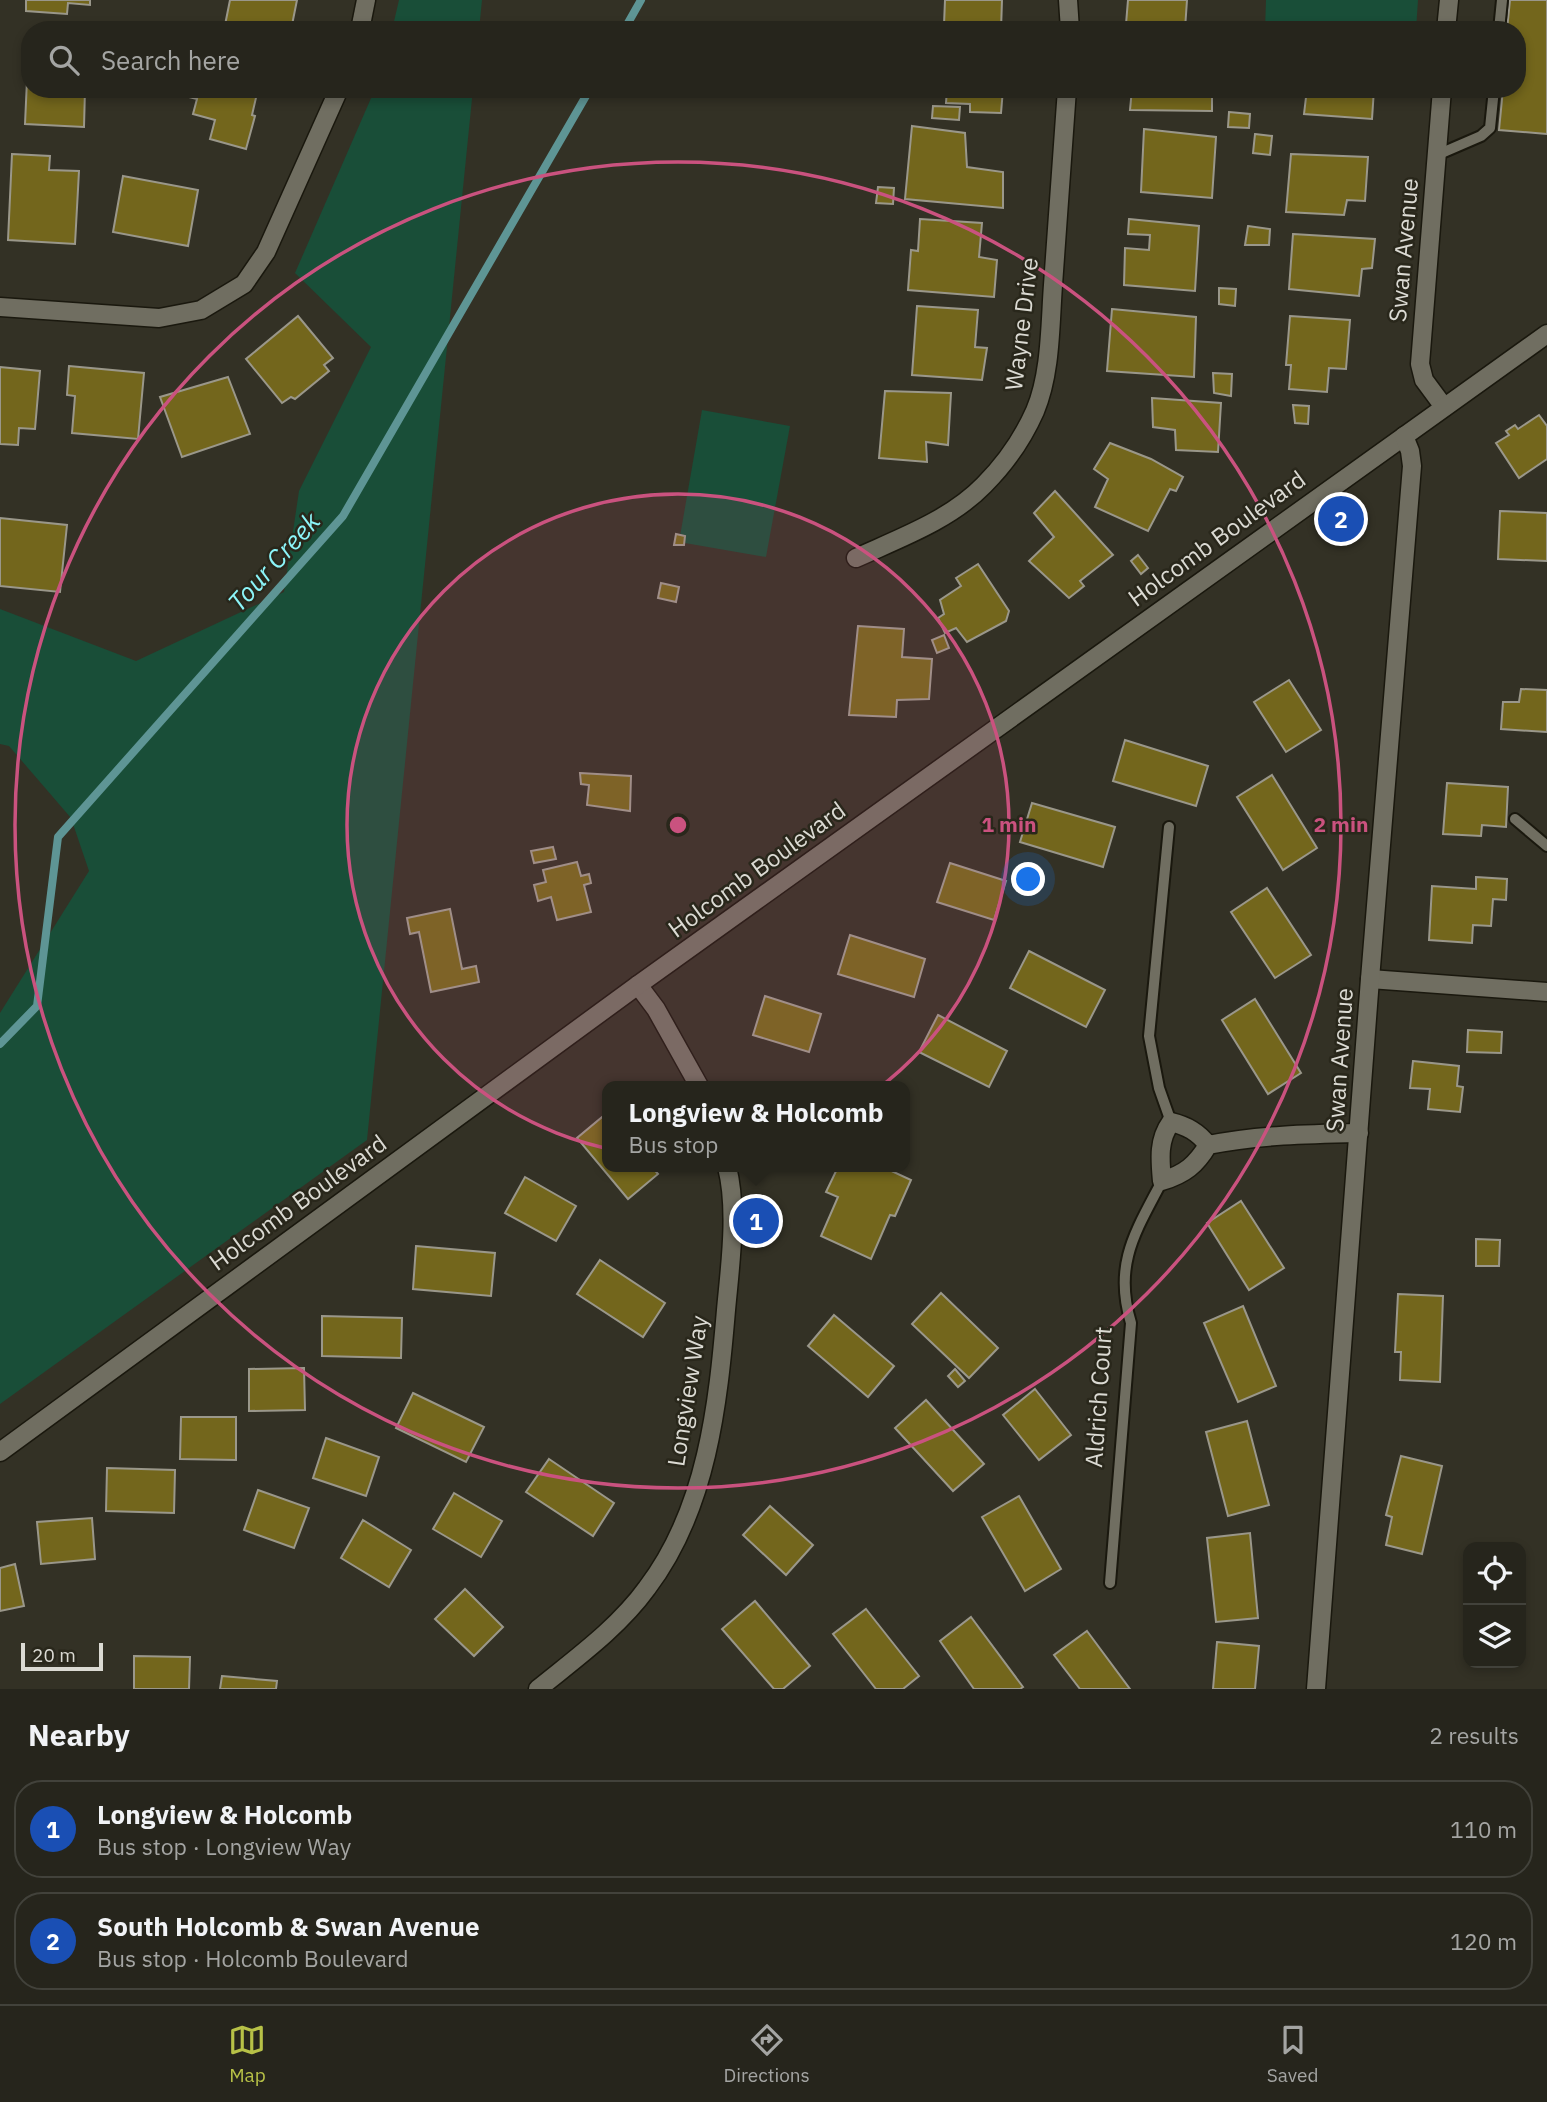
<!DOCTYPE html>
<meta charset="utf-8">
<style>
body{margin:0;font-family:"IBM Plex Sans",sans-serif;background:#323129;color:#f1f3f6}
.controls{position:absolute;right:21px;bottom:21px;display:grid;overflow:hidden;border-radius:14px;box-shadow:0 4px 10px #0003}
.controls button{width:63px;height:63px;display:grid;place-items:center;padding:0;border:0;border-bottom:2px solid #42423b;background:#26251c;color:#f1f3f6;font:35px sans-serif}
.scale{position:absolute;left:21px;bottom:18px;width:82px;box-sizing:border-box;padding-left:7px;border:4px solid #dbdad3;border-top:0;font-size:19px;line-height:24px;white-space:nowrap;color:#dbdad3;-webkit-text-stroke:5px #29271b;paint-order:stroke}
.you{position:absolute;left:1029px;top:880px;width:24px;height:24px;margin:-18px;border:5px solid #fff;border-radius:50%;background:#1a73e8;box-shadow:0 0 0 10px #1a73e833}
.badge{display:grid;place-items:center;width:46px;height:46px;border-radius:50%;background:#b7c147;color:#fff;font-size:23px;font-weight:700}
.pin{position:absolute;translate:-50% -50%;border:4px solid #fff;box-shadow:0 2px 7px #0006}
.popup{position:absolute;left:602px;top:1081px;width:308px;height:91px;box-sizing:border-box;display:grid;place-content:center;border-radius:14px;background:#26251c;filter:drop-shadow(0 2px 5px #0005);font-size:23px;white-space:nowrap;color:#a4a5a3}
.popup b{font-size:26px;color:#f1f3f6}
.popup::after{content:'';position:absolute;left:50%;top:100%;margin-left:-14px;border:14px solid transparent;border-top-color:#26251c}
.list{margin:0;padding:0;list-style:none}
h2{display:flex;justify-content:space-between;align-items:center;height:91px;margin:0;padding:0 28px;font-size:30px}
h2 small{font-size:23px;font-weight:400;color:#a4a5a3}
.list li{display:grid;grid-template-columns:46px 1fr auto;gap:21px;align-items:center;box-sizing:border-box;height:98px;margin:0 14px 14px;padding:0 14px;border:2px solid #42423b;border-radius:28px}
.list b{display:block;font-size:26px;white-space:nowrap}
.list p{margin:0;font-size:23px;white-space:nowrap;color:#a4a5a3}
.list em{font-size:23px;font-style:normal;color:#a4a5a3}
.icon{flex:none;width:38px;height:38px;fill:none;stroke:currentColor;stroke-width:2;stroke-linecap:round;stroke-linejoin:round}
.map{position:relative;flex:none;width:1547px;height:1689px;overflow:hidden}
.search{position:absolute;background:#26251c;box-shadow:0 4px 10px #0003;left:21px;right:21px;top:21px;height:77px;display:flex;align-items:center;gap:18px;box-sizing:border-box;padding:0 24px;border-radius:28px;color:#a4a5a3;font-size:26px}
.sheet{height:315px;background:#26251c}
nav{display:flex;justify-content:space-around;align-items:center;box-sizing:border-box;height:98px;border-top:2px solid #42423b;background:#26251c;font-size:19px;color:#a4a5a3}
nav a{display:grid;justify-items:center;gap:4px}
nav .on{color:#b7c147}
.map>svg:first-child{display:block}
.green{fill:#194e38}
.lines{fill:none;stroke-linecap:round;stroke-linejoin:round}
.stream{stroke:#5e9595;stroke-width:8}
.building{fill:#73661c;stroke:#9a978a;stroke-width:2}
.service-casing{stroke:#1a180e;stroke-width:14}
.minor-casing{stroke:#1a180e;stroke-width:21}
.tertiary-casing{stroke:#1a180e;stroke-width:21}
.service{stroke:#706e61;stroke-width:10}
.minor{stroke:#706e61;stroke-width:18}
.tertiary{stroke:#706e61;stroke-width:18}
.ring{fill:none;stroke:#ca527f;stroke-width:3.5}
.labels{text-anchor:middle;stroke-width:5;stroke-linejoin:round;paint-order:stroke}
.street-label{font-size:24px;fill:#dbdad3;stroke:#29271b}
.water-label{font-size:26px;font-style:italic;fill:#8cf5f9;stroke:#29271b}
.centre{fill:#ca527f;stroke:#29271b;stroke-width:3.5}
.ring-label{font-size:21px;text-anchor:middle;font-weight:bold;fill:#ca527f;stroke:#29271b;stroke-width:5;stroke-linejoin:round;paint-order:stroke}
</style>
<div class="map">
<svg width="1547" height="1689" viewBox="0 0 1547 1689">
<rect width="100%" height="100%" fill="#333125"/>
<g class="green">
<polygon points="399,0 482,0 479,30 392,30"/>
<polygon points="1266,0 1418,0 1416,30 1265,30"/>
<polygon points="375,89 473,89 367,1140 0,1404 0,1013 89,871 71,818 9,746 0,744 0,609 136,661 284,592 299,491 371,347 295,273"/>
<polygon points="702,410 790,426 766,557 679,542"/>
</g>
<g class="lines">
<g class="stream">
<polyline points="624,30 641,0"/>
<polyline points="0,1044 37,1006 58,837 343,516 590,89"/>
</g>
</g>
<g class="building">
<polygon points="26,0 90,0 90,5 68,3 67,14 26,11"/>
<polygon points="230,0 297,0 291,30 224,30"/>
<polygon points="945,0 1002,0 1001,30 944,25"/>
<polygon points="1128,0 1187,0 1185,29 1126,24"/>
<polygon points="1510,0 1547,0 1547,134 1499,130 1503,89 1517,89 1517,30 1507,30"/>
<polygon points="29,36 30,89 85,89 84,127 25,124"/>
<polygon points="187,89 258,89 252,115 255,116 246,149 210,139 215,120 193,114 197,99 185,96"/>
<polygon points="947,89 1003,89 1001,113 970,112 970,104 946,103"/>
<polygon points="1132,89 1212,89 1212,111 1130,110"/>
<polygon points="1307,89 1374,89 1372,119 1304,114"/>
<polygon points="933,106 960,107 959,120 932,118"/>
<polygon points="1229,112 1250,114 1249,128 1228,127"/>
<polygon points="912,126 965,133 967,167 1003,172 1003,208 905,199"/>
<polygon points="1144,129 1216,137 1212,198 1141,192"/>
<polygon points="1255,134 1272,136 1270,155 1253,153"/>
<polygon points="12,154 50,156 49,170 79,171 75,244 8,240"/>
<polygon points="1291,154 1368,157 1365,201 1347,200 1344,215 1286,212"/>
<polygon points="123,176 198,190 188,246 113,232"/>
<polygon points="878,187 894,188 893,204 876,203"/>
<polygon points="920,219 982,223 979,257 997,260 994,297 908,290 911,250 918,251"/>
<polygon points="1129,219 1199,226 1195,291 1124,285 1125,248 1149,250 1150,235 1128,234"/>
<polygon points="1248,226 1270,229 1269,245 1245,245"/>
<polygon points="1293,234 1375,239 1372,268 1362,269 1359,296 1289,289"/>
<polygon points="1219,288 1236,289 1235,306 1219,304"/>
<polygon points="917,306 978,310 975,347 987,348 982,380 912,375"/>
<polygon points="1112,309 1196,317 1194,377 1107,371"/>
<polygon points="298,316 333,358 324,365 329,371 295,399 291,397 282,403 246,359"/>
<polygon points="1290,316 1350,320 1346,369 1329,368 1327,392 1289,389 1291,365 1286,365"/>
<polygon points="69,366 144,373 138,439 72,433 75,396 67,395"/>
<polygon points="0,367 40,371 35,429 19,428 18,445 0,444"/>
<polygon points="1213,373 1232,374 1231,396 1214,393"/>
<polygon points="228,377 250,434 182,457 160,397"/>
<polygon points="885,391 951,393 948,445 926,442 927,462 879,458"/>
<polygon points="1152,398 1221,403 1218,452 1176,450 1175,430 1153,427"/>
<polygon points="1293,405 1309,406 1308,424 1295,423"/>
<polygon points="1539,415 1547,426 1547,459 1519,478 1496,443 1509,435 1506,431 1515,425 1518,429"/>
<polygon points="1110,443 1151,459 1183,477 1176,491 1170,489 1148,531 1095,507 1108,479 1094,469"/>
<polygon points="1055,491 1113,555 1080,581 1084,586 1069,598 1029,561 1054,537 1034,513"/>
<polygon points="1500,511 1547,513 1547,561 1498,559"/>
<polygon points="0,518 67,525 60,592 0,586"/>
<polygon points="676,534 685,536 684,545 674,545"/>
<polygon points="1138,555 1148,568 1141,574 1131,561"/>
<polygon points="978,564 1009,611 1006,621 967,642 956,628 945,633 938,618 944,614 940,600 961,586 956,578"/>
<polygon points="661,583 679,587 676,602 658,598"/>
<polygon points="858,626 904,629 902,657 932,659 929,699 897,700 896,717 849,715"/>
<polygon points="944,635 949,648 937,653 932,640"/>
<polygon points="1289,680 1321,730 1286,752 1254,702"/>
<polygon points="1521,689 1547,690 1547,732 1501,729 1503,702 1519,702"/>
<polygon points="1125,740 1208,766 1196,806 1113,781"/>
<polygon points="580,773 631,776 630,811 587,805 589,785 581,784"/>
<polygon points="1272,775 1317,848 1283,870 1237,797"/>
<polygon points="1447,783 1508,787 1506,827 1482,825 1481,836 1443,834"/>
<polygon points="1032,803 1115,827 1103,867 1020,842"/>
<polygon points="553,847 556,859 534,863 531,851"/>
<polygon points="577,862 581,876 589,874 591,883 584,885 591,912 557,920 551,897 538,901 534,885 546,882 543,870"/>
<polygon points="950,863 1006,881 994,920 937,902"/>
<polygon points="1476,877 1507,879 1506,900 1493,899 1491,926 1473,925 1472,943 1429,940 1432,886 1476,889"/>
<polygon points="1267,888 1311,955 1275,978 1231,912"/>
<polygon points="450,909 462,969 476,966 479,982 431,992 419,932 410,934 407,918"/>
<polygon points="850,935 925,959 914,997 838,974"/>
<polygon points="1029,951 1105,990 1086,1027 1010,988"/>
<polygon points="765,996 821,1014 809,1052 753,1035"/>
<polygon points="1255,999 1301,1073 1268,1094 1222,1020"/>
<polygon points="938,1015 1007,1051 989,1087 919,1052"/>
<polygon points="1468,1030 1502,1032 1501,1053 1467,1052"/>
<polygon points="1413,1061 1459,1066 1457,1086 1463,1087 1460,1112 1428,1109 1430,1089 1410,1088"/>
<polygon points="607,1113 607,1167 652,1167 658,1174 628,1199 577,1138"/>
<polygon points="838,1167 883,1167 911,1180 895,1216 890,1215 871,1259 821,1236 838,1197 826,1192"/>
<polygon points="525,1177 576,1206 556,1241 505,1213"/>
<polygon points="1241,1201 1284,1268 1249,1290 1207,1223"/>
<polygon points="1476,1239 1500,1240 1499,1266 1476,1266"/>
<polygon points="416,1246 495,1253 491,1296 413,1289"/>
<polygon points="600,1260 665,1303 643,1337 577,1294"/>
<polygon points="941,1293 998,1348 969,1378 912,1324"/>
<polygon points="1398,1294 1443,1296 1440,1382 1400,1380 1401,1352 1395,1352"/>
<polygon points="1243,1306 1276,1386 1238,1402 1204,1323"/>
<polygon points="834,1315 894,1366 868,1397 808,1346"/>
<polygon points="322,1316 402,1318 401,1358 322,1356"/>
<polygon points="304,1368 305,1410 249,1411 249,1369"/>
<polygon points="955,1369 965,1381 958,1387 948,1376"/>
<polygon points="1035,1389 1071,1435 1039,1460 1003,1415"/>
<polygon points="413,1393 484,1427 466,1462 396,1428"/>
<polygon points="926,1400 984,1464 953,1491 895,1428"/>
<polygon points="181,1417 236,1417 236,1460 180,1459"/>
<polygon points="1247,1421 1269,1505 1228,1516 1206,1432"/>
<polygon points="326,1438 379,1457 366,1496 313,1478"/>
<polygon points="1401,1456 1442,1466 1422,1554 1386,1545 1392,1517 1386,1515"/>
<polygon points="549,1459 614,1503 593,1536 526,1492"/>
<polygon points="107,1468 175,1470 174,1513 106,1511"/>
<polygon points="258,1490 309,1508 294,1548 244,1530"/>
<polygon points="454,1493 502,1521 481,1557 433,1529"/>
<polygon points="1019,1496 1061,1569 1025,1591 982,1517"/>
<polygon points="770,1506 813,1545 786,1575 743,1535"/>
<polygon points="92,1518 95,1559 41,1564 37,1522"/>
<polygon points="363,1520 411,1550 389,1587 341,1558"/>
<polygon points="1250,1533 1258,1618 1216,1622 1207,1538"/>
<polygon points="15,1564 24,1606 0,1611 0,1568"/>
<polygon points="465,1589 503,1627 474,1656 435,1619"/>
<polygon points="755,1601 810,1666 783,1689 774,1689 722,1629"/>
<polygon points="866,1609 919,1676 903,1689 876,1689 833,1634"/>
<polygon points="971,1617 1023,1687 1020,1689 974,1689 940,1641"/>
<polygon points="1087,1631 1130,1689 1080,1689 1054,1655"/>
<polygon points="1217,1642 1259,1646 1255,1689 1213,1689"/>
<polygon points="134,1656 190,1657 189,1689 134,1689"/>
<polygon points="222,1676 277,1681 276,1689 220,1689"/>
</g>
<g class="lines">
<g class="service-casing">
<g id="service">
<polyline points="1499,30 1502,0"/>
<polyline points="1437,155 1481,136 1490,128 1494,89"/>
<polyline points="1515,819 1547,846"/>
<polyline points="1169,827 1149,1036 1159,1088 1171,1122"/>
<path d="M1110 1583 1131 1323C1113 1264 1136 1231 1162 1181"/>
</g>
</g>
<g class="minor-casing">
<g id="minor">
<polyline points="1068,0 1070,30"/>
<polyline points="360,30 366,0"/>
<polyline points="1446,30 1449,0"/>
<polyline points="1442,89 1420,364 1424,380 1444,407"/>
<polyline points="0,307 159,318 201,310 244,284 266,252 339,89"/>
<path d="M856 558C900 538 950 520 984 485 1005 464 1023 438 1035 411 1051 373 1050 325 1053 285 1058 220 1062 154 1067 89"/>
<polyline points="1370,979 1547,992"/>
<polyline points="638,985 656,1009 699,1086"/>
<path d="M1208 1145C1198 1132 1187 1126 1171 1122 1158 1140 1160 1159 1162 1181 1185 1174 1196 1165 1208 1145 1258 1135 1308 1134 1359 1133"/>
<path d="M538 1689C576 1658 618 1628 647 1588 707 1509 718 1405 726 1310 730 1266 738 1210 727 1167"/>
</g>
</g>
<g class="tertiary-casing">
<g id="tertiary">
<polyline points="0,1452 638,985 1547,334"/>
<polyline points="1316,1689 1370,979 1412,466 1410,451 1404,436"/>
</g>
</g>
<use href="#service" class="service"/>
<use href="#minor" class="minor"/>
<use href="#tertiary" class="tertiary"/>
</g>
<circle cx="678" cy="825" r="331" fill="#ca527f" fill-opacity=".12"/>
<g class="ring">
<circle cx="678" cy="825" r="331"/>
<circle cx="678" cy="825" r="663"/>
</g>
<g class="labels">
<g class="street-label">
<text transform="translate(1404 250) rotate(-85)" y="8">Swan Avenue</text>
<text transform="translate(1022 324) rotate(-83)" y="8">Wayne Drive</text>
<text transform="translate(1217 539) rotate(-36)" y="8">Holcomb Boulevard</text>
<text transform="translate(757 870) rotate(-36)" y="8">Holcomb Boulevard</text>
<text transform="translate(1340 1060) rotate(-86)" y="8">Swan Avenue</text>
<text transform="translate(298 1203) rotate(-36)" y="8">Holcomb Boulevard</text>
<text transform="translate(688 1391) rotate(-81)" y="8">Longview Way</text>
<text transform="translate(1099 1397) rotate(-86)" y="8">Aldrich Court</text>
</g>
<g class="water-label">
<text transform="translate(274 562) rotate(-48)" y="9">Tour Creek</text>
</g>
</g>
<circle cx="678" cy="825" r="10" class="centre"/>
<g class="ring-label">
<text x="1009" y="832">1 min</text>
<text x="1341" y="832">2 min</text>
</g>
</svg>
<div class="controls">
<button><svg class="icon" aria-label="locate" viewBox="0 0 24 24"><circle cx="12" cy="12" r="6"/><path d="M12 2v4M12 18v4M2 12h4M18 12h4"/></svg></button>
<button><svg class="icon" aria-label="layers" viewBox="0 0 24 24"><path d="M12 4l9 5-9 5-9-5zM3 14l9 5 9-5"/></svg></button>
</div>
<div class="scale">20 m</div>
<div class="you"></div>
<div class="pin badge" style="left:756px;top:1221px;background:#1a4fb4">1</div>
<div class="popup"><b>Longview &amp; Holcomb</b>Bus stop</div>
<div class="pin badge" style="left:1341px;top:519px;background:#1a4fb4">2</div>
<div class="search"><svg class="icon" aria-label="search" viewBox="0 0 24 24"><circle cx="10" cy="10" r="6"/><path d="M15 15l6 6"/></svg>Search here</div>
</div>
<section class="sheet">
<h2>Nearby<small>2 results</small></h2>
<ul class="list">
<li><span class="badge" style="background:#1a4fb4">1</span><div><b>Longview &amp; Holcomb</b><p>Bus stop · Longview Way</p></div><em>110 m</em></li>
<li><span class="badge" style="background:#1a4fb4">2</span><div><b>South Holcomb &amp; Swan Avenue</b><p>Bus stop · Holcomb Boulevard</p></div><em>120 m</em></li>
</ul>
</section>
<nav>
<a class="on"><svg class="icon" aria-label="map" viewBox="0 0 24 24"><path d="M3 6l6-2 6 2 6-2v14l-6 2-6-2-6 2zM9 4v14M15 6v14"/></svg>Map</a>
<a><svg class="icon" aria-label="directions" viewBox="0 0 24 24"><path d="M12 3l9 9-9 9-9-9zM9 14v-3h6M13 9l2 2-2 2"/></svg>Directions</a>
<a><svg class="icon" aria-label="saved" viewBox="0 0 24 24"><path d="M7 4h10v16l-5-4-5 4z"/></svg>Saved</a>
</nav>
